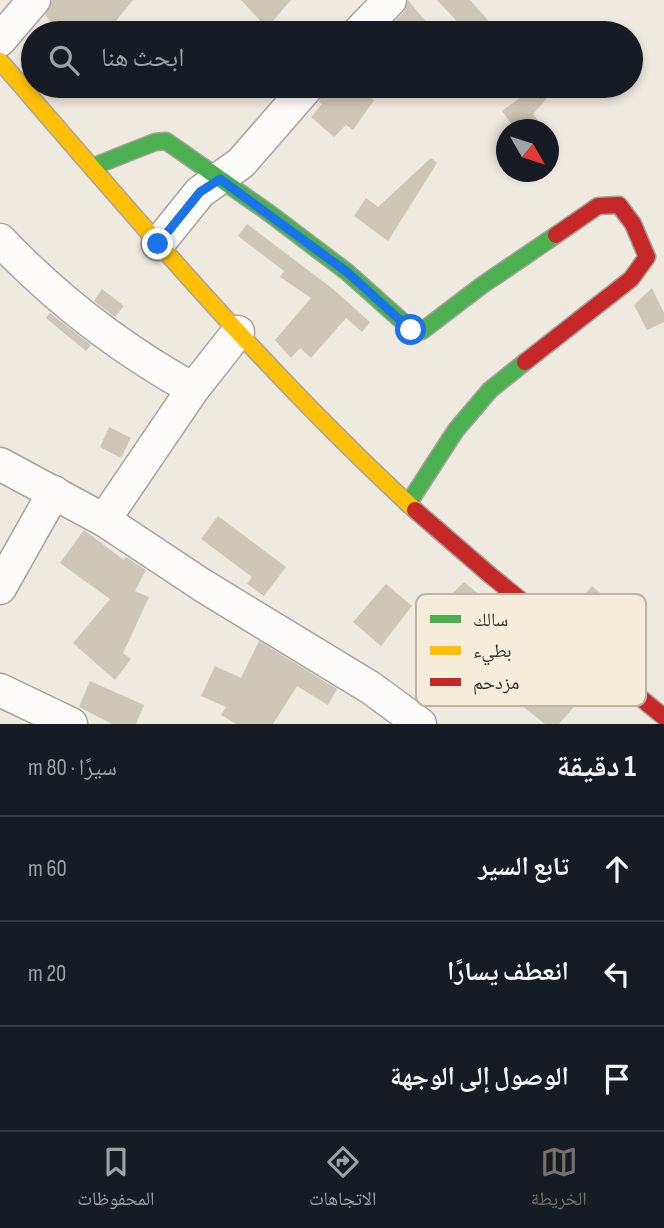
<!DOCTYPE html>
<html lang="ar">
<meta charset="utf-8">
<style>
body{margin:0;font-family:"Sofia Sans Condensed","Noto Naskh Arabic",sans-serif;background:#242831;color:#f1f3f6;direction:rtl}
.compass{position:absolute;left:496px;top:119px;width:63px;height:63px;border-radius:50%;background:#171b24;box-shadow:0 4px 10px #0003;rotate:129deg}
.stop{position:absolute;width:21px;height:21px;margin:-16px;border:5px solid #1a73e8;border-radius:50%;background:#fff}
.stop.end{background:#1a73e8;border-color:#fff;box-shadow:0 2px 7px #0008}
.list{margin:0;padding:0;list-style:none}
h2{display:flex;justify-content:space-between;align-items:center;height:91px;margin:0;padding:0 28px;font-size:30px}
h2 small{font-size:23px;font-weight:400;color:#9ea1a6}
.list li{display:grid;grid-template-columns:46px 1fr auto;gap:21px;align-items:center;box-sizing:border-box;height:105px;padding:0 28px;border-top:2px solid #363941}
.list b{display:block;font-size:26px;white-space:nowrap}
.list em{font-size:23px;font-style:normal;color:#9ea1a6}
.icon{flex:none;width:38px;height:38px;fill:none;stroke:currentColor;stroke-width:2;stroke-linecap:round;stroke-linejoin:round}
.map{position:relative;flex:none;width:664px;height:724px;overflow:hidden;direction:ltr}
.search{position:absolute;background:#171b24;box-shadow:0 4px 10px #0003;left:21px;right:21px;top:21px;height:77px;display:flex;align-items:center;gap:18px;box-sizing:border-box;padding:0 24px;border-radius:38px;color:#9ea1a6;font-size:26px}
.sheet{height:406px;background:#171b24}
nav{display:flex;justify-content:space-around;align-items:center;box-sizing:border-box;height:98px;border-top:2px solid #363941;background:#171b24;font-size:19px;color:#9ea1a6}
nav a{display:grid;justify-items:center;gap:4px}
nav .on{color:#76726a}
.map>svg:first-child{display:block}
.building{fill:#cec6b6}
.lines{fill:none;stroke-linecap:round;stroke-linejoin:round}
.street-casing{stroke:#a6a29b;stroke-width:35}
.fast-casing{stroke:#a6a29b;stroke-width:19}
.slow-casing{stroke:#a6a29b;stroke-width:19}
.jam-casing{stroke:#a6a29b;stroke-width:19}
.street{stroke:#fdfcfa;stroke-width:32}
.fast{stroke:#4caf50;stroke-width:16}
.slow{stroke:#ffc107;stroke-width:16}
.jam{stroke:#c62828;stroke-width:16}
.route{stroke:#1a73e8;stroke-width:9}
.key{fill:#f5ecda;stroke:#bbb4a5;stroke-width:2}
.key-label{font-size:19px;fill:#35312a}
</style>
<div class="map">
<svg width="664" height="724" viewBox="0 0 664 724">
<rect width="100%" height="100%" fill="#efeae0"/>
<g class="building">
<polygon points="52,0 133,0 106,33 60,33 45,15"/>
<polygon points="241,0 291,0 267,28"/>
<polygon points="408,0 427,23 415,33 405,33 395,21 404,12"/>
<polygon points="437,0 470,0 488,20 473,33 468,33"/>
<polygon points="326,86 353,86 374,100 353,130 346,125 334,137 311,117 322,104 319,102"/>
<polygon points="536,86 558,86 533,114 545,130 516,130 502,111"/>
<polygon points="431,158 437,163 388,241 354,216 366,198 378,207"/>
<polygon points="247,224 333,289 370,322 362,332 346,318 311,358 300,348 291,358 275,340 311,298 280,277 284,271 238,236"/>
<polygon points="652,288 664,313 664,322 647,330 634,305"/>
<polygon points="102,289 124,306 115,317 94,301"/>
<polygon points="50,313 91,345 86,351 46,318"/>
<polygon points="109,427 131,438 121,458 100,447"/>
<polygon points="218,516 286,567 264,596 247,584 252,577 201,539"/>
<polygon points="84,530 124,560 126,557 146,570 135,591 149,597 123,653 131,659 115,680 73,643 110,599 60,563"/>
<polygon points="464,582 507,618 502,624 545,656 584,695 559,724 545,724 451,649 458,640 431,621 444,602"/>
<polygon points="386,584 412,606 381,646 353,622"/>
<polygon points="592,586 628,617 609,639 573,609"/>
<polygon points="259,641 337,689 328,705 297,686 273,724 236,724 221,715 226,707 201,696 215,666 241,678"/>
<polygon points="90,681 144,705 136,724 112,724 79,707"/>
</g>
<g class="lines">
<g class="street-casing">
<g id="street">
<polyline points="358,33 390,0"/>
<polyline points="0,40 34,0"/>
<path d="M0 240C58 301 119 348 193 389"/>
<polyline points="158,244 200,192 241,163 308,86"/>
<polyline points="0,464 104,520 202,585 371,688 420,724"/>
<polyline points="104,520 193,389 238,332"/>
<polyline points="0,588 54,492"/>
<polyline points="0,690 71,724"/>
</g>
</g>
<g class="fast-casing">
<g id="fast">
<polyline points="92,167 155,142 166,141 269,213 347,272 411,329 422,331 481,286 556,235"/>
<polyline points="408,504 456,430 490,390 525,362"/>
</g>
</g>
<g class="slow-casing">
<path id="slow" d="M0 61C133 215 265 372 415 510"/>
</g>
<g class="jam-casing">
<g id="jam">
<polyline points="525,362 631,279 647,257 633,224 619,205 598,206 556,235"/>
<polyline points="415,510 490,575 664,717"/>
</g>
</g>
<use href="#street" class="street"/>
<use href="#fast" class="fast"/>
<use href="#slow" class="slow"/>
<use href="#jam" class="jam"/>
</g>
<g class="lines">
<polyline class="route" points="158,244 200,192 220,179 347,272 411,330"/>
</g>
<rect x="416" y="594" width="230" height="112" rx="10" class="key"/>
<rect x="430" y="615" width="31" height="8" fill="#4caf50"/>
<rect x="430" y="646" width="31" height="9" fill="#ffc107"/>
<rect x="430" y="678" width="31" height="8" fill="#c62828"/>
<g class="key-label">
<text x="473" y="626">سالك</text>
<text x="473" y="657">بطيء</text>
<text x="473" y="689">مزدحم</text>
</g>
</svg>
<svg class="compass" viewBox="-18 -18 36 36"><path d="M0-13l5 13h-10z" fill="#e53935"/><path d="M0 13l5-13h-10z" fill="#9ea1a6"/></svg>
<div class="stop" style="left:411px;top:330px"></div>
<div class="stop end" style="left:158px;top:244px"></div>
<div class="search"><svg class="icon" aria-label="search" viewBox="0 0 24 24"><circle cx="10" cy="10" r="6"/><path d="M15 15l6 6"/></svg>ابحث هنا</div>
</div>
<section class="sheet">
<h2>1 دقيقة<small>سيرًا · 80 m</small></h2>
<ul class="list">
<li><svg class="icon" aria-label="ahead" viewBox="0 0 24 24"><path d="M12 20V5M6 11l6-6 6 6"/></svg><div><b>تابع السير</b></div><em>60 m</em></li>
<li><svg class="icon" aria-label="left" viewBox="0 0 24 24"><path d="M17 20v-9H6M10 6l-5 5 5 5"/></svg><div><b>انعطف يسارًا</b></div><em>20 m</em></li>
<li><svg class="icon" aria-label="arrive" viewBox="0 0 24 24"><path d="M6 21V4h12l-3 4 3 4H6"/></svg><div><b>الوصول إلى الوجهة</b></div></li>
</ul>
</section>
<nav>
<a class="on"><svg class="icon" aria-label="map" viewBox="0 0 24 24"><path d="M3 6l6-2 6 2 6-2v14l-6 2-6-2-6 2zM9 4v14M15 6v14"/></svg>الخريطة</a>
<a><svg class="icon" aria-label="directions" viewBox="0 0 24 24"><path d="M12 3l9 9-9 9-9-9zM9 14v-3h6M13 9l2 2-2 2"/></svg>الاتجاهات</a>
<a><svg class="icon" aria-label="saved" viewBox="0 0 24 24"><path d="M7 4h10v16l-5-4-5 4z"/></svg>المحفوظات</a>
</nav>
